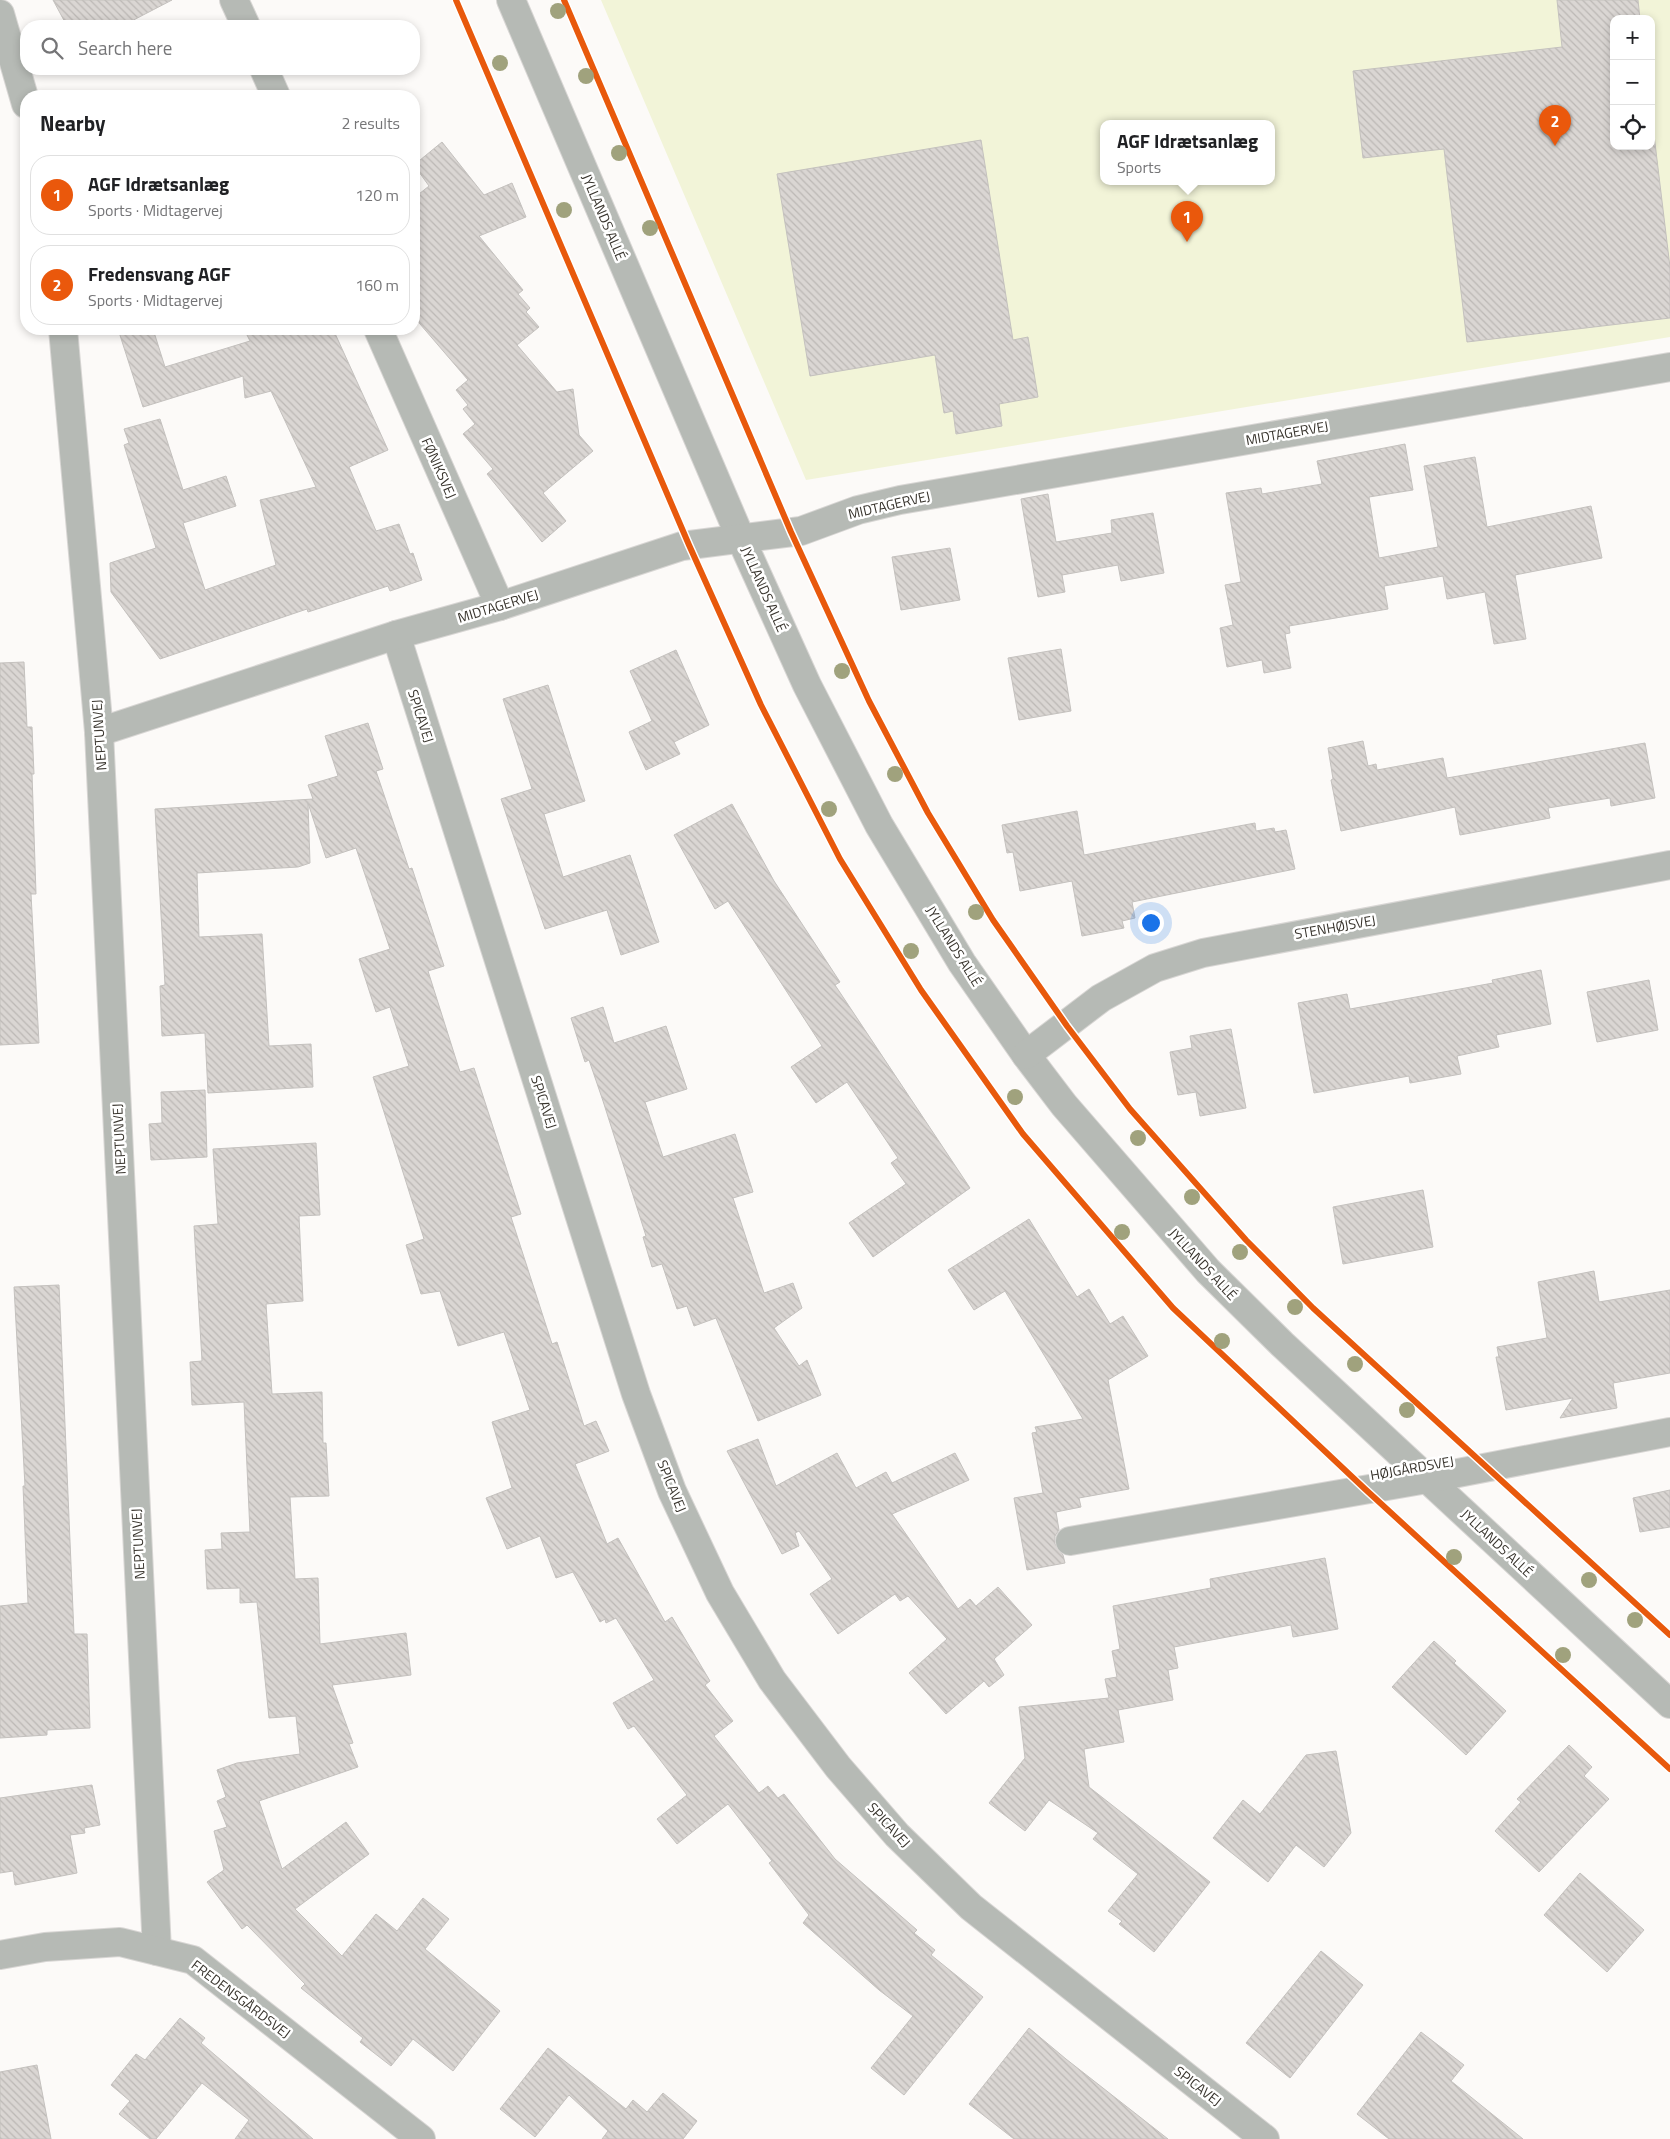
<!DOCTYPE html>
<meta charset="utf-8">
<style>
body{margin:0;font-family:"Titillium Web",sans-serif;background:#f6f6f6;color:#202124}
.controls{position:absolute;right:15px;top:15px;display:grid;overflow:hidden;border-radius:10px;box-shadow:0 2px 8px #0003}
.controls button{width:45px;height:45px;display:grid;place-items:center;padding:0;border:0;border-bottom:1px solid #e0e0e0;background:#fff;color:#202124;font:25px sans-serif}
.you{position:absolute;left:1150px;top:922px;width:18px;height:18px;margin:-12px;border:4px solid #fff;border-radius:50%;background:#1a73e8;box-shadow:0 0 0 8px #1a73e833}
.badge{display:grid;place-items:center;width:32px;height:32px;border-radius:50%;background:#ea580c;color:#fff;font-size:16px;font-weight:700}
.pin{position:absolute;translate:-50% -41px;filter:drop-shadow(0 1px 2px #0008)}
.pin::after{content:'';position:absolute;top:26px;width:18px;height:15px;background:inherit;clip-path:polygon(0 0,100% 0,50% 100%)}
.popup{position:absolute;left:1100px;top:120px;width:175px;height:65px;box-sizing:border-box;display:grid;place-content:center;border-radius:10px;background:#fff;filter:drop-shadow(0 1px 4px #0005);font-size:16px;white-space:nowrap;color:#757577}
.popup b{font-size:19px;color:#202124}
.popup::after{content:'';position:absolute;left:50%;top:100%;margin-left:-10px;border:10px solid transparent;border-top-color:#fff}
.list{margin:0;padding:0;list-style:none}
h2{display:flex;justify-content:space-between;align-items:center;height:65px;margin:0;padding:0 20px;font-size:21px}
h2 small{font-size:16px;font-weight:400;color:#757577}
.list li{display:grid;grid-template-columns:32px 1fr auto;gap:15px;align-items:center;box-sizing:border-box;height:80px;margin:0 10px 10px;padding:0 10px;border:1px solid #e0e0e0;border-radius:20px}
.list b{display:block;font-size:19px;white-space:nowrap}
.list p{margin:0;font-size:16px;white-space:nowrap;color:#757577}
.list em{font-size:16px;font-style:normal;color:#757577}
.icon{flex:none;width:28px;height:28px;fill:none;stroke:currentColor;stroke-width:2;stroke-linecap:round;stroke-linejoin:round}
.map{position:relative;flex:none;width:1670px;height:2139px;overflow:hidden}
.search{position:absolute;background:#fff;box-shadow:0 2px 8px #0003;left:20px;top:20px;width:400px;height:55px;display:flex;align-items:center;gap:12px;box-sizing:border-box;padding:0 18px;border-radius:20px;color:#757577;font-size:19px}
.panel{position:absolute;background:#fff;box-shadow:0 2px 8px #0003;left:20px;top:90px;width:400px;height:245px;border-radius:20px}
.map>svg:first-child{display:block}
.pitch{fill:#f2f4d8;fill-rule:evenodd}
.building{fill:url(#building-back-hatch);stroke:#c4c1be}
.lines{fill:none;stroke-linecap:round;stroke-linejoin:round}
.minor-casing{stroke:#d8d6d4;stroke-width:30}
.minor{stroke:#b6bab5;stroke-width:28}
.cycleway-casing{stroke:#fff;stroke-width:9}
.cycleway{stroke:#e8590c;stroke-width:6}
.tree{fill:#a0a27d}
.labels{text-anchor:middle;stroke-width:5;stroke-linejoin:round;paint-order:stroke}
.street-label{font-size:14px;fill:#38342d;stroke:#fff}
</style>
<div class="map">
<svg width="1670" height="2139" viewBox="0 0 1670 2139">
<defs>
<pattern id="building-back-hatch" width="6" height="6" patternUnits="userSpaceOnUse" patternTransform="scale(1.25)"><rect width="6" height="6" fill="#dad6d3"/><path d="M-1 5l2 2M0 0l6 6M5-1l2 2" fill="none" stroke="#bcb8b5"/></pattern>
</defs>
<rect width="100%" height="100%" fill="#fcfaf8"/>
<path class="pitch" d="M601 0H1670V337L806 480ZM1614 19H1651V146H1614ZM1103 123H1271V181H1103Z"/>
<g class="building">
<polygon points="53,0 172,0 122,26 67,26"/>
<polygon points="1557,0 1638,0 1640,19 1614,19 1614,146 1651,146 1651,110 1670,267 1670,318 1467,342 1444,149 1363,158 1353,71 1562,47"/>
<polygon points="981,140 1013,340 1028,337 1038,397 999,404 1002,426 956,434 953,411 944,413 935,355 810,376 777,174"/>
<polygon points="442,142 484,195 512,183 526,217 479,236 523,290 518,294 530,308 526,312 539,327 517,345 557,392 573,389 579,435 593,451 543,493 566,521 542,542 487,474 493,469 463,434 475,424 463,409 468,405 456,390 468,380 414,317 414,198 429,186 414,165"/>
<polygon points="118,329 153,329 165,367 250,341 244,329 333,329 388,450 349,467 376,531 399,524 410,554 413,553 422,580 390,591 388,586 308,612 307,609 160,659 111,592 110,563 156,548 124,445 129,443 124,429 160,419 183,490 226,476 236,506 183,523 205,590 276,565 260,500 316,487 271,391 245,398 243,376 143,407"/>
<polygon points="1405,444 1413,490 1369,497 1379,558 1438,547 1424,466 1475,457 1487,527 1591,506 1602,558 1515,575 1526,639 1494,644 1485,592 1447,599 1443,576 1384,586 1388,609 1289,626 1290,633 1285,634 1291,668 1264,673 1262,660 1227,667 1220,628 1233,625 1225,585 1241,582 1226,493 1261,488 1262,494 1322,484 1317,461"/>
<polygon points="1048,494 1056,542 1112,533 1111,520 1153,513 1164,573 1121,581 1118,565 1062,575 1065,592 1038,597 1021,499"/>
<polygon points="950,548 960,600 901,610 892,557"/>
<polygon points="1061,649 1071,711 1019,720 1008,658"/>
<polygon points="676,650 709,725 674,742 680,754 646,770 629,732 652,721 630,671"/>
<polygon points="24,662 27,727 32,727 34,774 32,774 36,894 31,894 39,1043 0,1045 0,663"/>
<polygon points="548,685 585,801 544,814 563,877 630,855 659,942 621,955 607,910 545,929 501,799 532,789 503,699"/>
<polygon points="368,723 383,769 376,771 409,869 412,868 444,966 428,971 460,1072 474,1068 521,1214 511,1217 552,1344 557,1342 584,1426 596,1421 609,1451 575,1464 607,1544 618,1538 665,1622 672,1617 710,1681 705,1685 733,1721 714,1736 759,1793 768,1786 778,1798 784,1794 835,1859 917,1930 914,1933 935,1950 931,1955 983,1997 904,2095 871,2068 913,2016 879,1990 803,1923 809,1915 769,1863 772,1861 728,1804 677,1844 657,1819 687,1795 634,1726 628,1729 613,1703 654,1680 616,1618 606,1623 605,1619 600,1622 573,1572 556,1578 540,1536 507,1549 486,1498 512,1488 492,1422 530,1410 504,1332 458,1346 440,1291 421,1294 406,1245 424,1239 373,1077 409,1066 390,1007 376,1012 359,959 390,949 356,848 326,858 308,803 310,863 298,867 197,873 199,937 262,934 269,1046 311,1044 313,1087 208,1093 205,1033 162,1036 160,986 165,985 155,809 313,799 308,785 338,776 325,736"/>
<polygon points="1363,741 1368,766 1376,764 1377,770 1443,758 1447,778 1645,743 1655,798 1611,806 1610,798 1548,808 1550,818 1460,835 1455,807 1341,831 1331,780 1333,779 1328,748"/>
<polygon points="732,804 774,881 840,982 835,985 970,1188 873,1257 849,1223 906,1184 891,1163 898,1158 847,1082 816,1103 791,1067 822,1046 728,901 715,909 674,835"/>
<polygon points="1077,811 1084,855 1255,823 1256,831 1274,828 1275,832 1286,830 1295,869 1132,902 1135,918 1122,921 1124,928 1082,936 1072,881 1020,891 1013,852 1007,853 1002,825"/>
<polygon points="1541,970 1551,1024 1496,1035 1499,1047 1457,1056 1461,1074 1410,1083 1409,1076 1314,1093 1298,1003 1347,994 1350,1009 1493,983 1492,980"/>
<polygon points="1649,980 1658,1030 1597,1042 1587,992"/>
<polygon points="603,1007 614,1043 666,1026 687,1089 645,1102 663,1157 735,1134 753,1192 733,1198 764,1293 793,1283 802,1308 774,1328 799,1366 807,1360 821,1395 758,1421 716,1318 694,1326 687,1306 677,1309 662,1264 652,1267 643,1237 646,1236 603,1101 589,1060 585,1062 571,1018"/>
<polygon points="1231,1029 1246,1108 1200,1116 1196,1092 1178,1095 1170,1052 1192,1048 1190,1036"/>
<polygon points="205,1090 207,1157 151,1160 149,1124 162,1123 161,1092"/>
<polygon points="316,1143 320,1215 299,1216 303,1301 266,1304 272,1394 322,1392 323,1443 326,1443 329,1496 290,1497 295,1579 318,1578 320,1644 406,1633 411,1675 332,1685 353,1743 349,1744 358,1767 259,1801 282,1869 346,1822 369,1854 295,1909 342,1956 376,1914 397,1931 423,1898 449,1919 425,1949 500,2011 453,2071 413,2039 391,2066 360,2042 363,2038 301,1988 305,1984 247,1925 242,1929 207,1882 224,1870 214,1831 227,1827 217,1801 226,1797 217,1770 237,1763 300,1754 296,1716 269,1718 257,1602 240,1603 240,1588 207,1589 205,1550 222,1549 221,1533 250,1532 244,1402 192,1405 190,1362 202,1361 194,1226 218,1224 213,1149"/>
<polygon points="1423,1190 1433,1247 1343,1264 1333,1207"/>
<polygon points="1029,1219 1077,1297 1089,1289 1110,1324 1123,1316 1148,1356 1108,1380 1129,1489 1079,1498 1081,1507 1056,1512 1059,1530 1055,1536 1055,1544 1063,1555 1065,1563 1027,1570 1014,1498 1043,1493 1032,1433 1037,1432 1035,1427 1083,1419 1005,1291 974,1310 948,1270"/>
<polygon points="1594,1271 1599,1302 1670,1290 1670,1373 1613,1383 1617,1408 1560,1418 1573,1398 1506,1410 1496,1357 1499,1357 1497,1347 1547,1338 1538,1282"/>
<polygon points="59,1285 74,1634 87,1634 90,1728 47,1730 47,1735 0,1738 0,1606 28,1603 23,1486 25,1486 14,1287"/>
<polygon points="758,1439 776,1486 837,1453 856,1488 886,1472 892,1483 955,1453 969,1480 892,1514 958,1609 970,1599 976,1606 998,1587 1032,1625 994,1659 1004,1675 989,1687 984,1681 946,1714 909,1673 947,1639 908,1596 900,1601 895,1594 838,1634 810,1594 832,1579 799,1531 795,1533 799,1546 782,1554 727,1451"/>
<polygon points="1670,1490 1670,1527 1640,1532 1633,1498"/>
<polygon points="1325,1558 1338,1629 1293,1637 1291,1625 1174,1647 1178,1668 1168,1670 1173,1700 1118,1710 1124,1742 1084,1749 1089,1787 1210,1882 1154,1952 1119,1924 1122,1921 1108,1911 1138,1874 1093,1839 1098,1833 1049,1800 1025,1831 989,1803 1025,1758 1019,1707 1109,1698 1105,1679 1117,1677 1112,1651 1120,1649 1113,1606 1211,1588 1210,1579"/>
<polygon points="1434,1641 1456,1661 1454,1663 1506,1711 1466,1755 1392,1687"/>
<polygon points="1569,1745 1592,1767 1584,1776 1609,1799 1539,1872 1495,1831 1521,1802 1517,1799"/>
<polygon points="1336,1751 1351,1833 1324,1867 1296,1845 1268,1882 1213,1838 1243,1800 1260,1814 1306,1755"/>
<polygon points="92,1785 100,1825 84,1828 85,1833 70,1835 77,1873 15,1885 13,1871 0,1873 0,1798"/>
<polygon points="1580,1873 1644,1930 1607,1972 1544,1915"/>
<polygon points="1321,1951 1363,1985 1290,2078 1246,2043"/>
<polygon points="180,2018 205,2038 201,2043 313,2139 235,2139 249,2120 202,2083 156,2139 150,2139 119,2114 130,2101 111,2085 136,2054 145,2060"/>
<polygon points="1029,2028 1066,2059 1168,2139 1014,2139 969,2104"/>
<polygon points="1421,2032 1464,2065 1451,2081 1523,2139 1389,2139 1357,2114"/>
<polygon points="548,2048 626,2109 633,2100 647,2112 663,2093 697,2121 683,2139 602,2139 608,2131 569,2095 535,2137 500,2109"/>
<polygon points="37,2065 51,2139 0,2139 0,2072"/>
</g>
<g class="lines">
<g class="minor-casing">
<g id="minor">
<polyline points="234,0 246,26"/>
<polyline points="511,0 741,539 807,685 879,825 962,963 1026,1055 1064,1105 1208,1271 1282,1344 1670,1704"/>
<polyline points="0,14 26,104"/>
<polyline points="264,69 276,96"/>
<polyline points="63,329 99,732 157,1951"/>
<polyline points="378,329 500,606"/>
<polyline points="396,635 636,1394 672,1491 720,1593 772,1680 838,1767 897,1835 971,1907 1265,2139"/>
<polyline points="99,732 396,635 500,606 682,546 801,531 858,510 900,500 1670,367"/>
<polyline points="1026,1055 1101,998 1155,968 1203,953 1670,865"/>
<polyline points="1070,1541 1427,1479 1670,1432"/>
<polyline points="0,1955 45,1947 120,1942 193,1960 421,2139"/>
</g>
</g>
<use href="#minor" class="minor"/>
<g class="cycleway-casing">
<g id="cycleway">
<polyline points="456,0 689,545 761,705 840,859 921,990 1023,1134 1173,1308 1365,1489 1670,1769"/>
<polyline points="564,0 791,532 869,701 928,813 993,920 1067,1026 1130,1109 1246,1240 1313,1308 1670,1635"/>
</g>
</g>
<use href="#cycleway" class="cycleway"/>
</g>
<g class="tree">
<circle cx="558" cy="11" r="8"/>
<circle cx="500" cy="63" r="8"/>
<circle cx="586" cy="76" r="8"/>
<circle cx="619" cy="153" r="8"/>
<circle cx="564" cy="210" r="8"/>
<circle cx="650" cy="228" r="8"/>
<circle cx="842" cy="671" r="8"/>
<circle cx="895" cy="774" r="8"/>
<circle cx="829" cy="809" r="8"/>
<circle cx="976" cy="912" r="8"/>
<circle cx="911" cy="951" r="8"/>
<circle cx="1015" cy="1097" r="8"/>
<circle cx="1138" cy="1138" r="8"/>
<circle cx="1192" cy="1197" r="8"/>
<circle cx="1122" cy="1232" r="8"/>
<circle cx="1240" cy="1252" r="8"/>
<circle cx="1295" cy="1307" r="8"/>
<circle cx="1222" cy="1341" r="8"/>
<circle cx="1355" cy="1364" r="8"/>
<circle cx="1407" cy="1410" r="8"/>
<circle cx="1454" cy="1557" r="8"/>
<circle cx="1589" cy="1580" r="8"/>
<circle cx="1635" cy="1620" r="8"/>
<circle cx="1563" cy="1655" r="8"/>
</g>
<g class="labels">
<g class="street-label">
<text transform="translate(604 217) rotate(67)" y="5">JYLLANDS ALLÉ</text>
<text transform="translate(1287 433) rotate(-10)" y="5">MIDTAGERVEJ</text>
<text transform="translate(439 468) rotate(66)" y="5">FØNIKSVEJ</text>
<text transform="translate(889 505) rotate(-13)" y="5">MIDTAGERVEJ</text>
<text transform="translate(764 589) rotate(66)" y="5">JYLLANDS ALLÉ</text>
<text transform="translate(498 606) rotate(-17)" y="5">MIDTAGERVEJ</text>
<text transform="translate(421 716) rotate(72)" y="5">SPICAVEJ</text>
<text transform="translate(99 735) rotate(-94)" y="5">NEPTUNVEJ</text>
<text transform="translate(1335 927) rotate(-10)" y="5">STENHØJSVEJ</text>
<text transform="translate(954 946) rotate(58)" y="5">JYLLANDS ALLÉ</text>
<text transform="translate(544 1102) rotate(72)" y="5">SPICAVEJ</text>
<text transform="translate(119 1139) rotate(-93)" y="5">NEPTUNVEJ</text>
<text transform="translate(1203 1264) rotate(47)" y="5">JYLLANDS ALLÉ</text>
<text transform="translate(1412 1468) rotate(-10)" y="5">HØJGÅRDSVEJ</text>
<text transform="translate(672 1486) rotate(68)" y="5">SPICAVEJ</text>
<text transform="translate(1497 1543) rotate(43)" y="5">JYLLANDS ALLÉ</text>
<text transform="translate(138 1544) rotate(-93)" y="5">NEPTUNVEJ</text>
<text transform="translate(889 1825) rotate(47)" y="5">SPICAVEJ</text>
<text transform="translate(241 1999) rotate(37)" y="5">FREDENSGÅRDSVEJ</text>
<text transform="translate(1198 2086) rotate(38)" y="5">SPICAVEJ</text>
</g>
</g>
</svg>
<div class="controls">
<button>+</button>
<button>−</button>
<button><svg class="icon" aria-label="locate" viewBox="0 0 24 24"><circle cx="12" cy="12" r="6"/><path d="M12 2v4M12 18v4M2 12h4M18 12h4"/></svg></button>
</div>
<div class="you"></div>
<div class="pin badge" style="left:1187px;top:242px">1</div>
<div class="popup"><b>AGF Idrætsanlæg</b>Sports</div>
<div class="pin badge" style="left:1555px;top:146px">2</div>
<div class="search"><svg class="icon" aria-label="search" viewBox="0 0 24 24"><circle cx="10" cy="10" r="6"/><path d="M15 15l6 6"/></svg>Search here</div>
<section class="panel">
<h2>Nearby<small>2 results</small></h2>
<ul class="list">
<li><span class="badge">1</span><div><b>AGF Idrætsanlæg</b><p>Sports · Midtagervej</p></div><em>120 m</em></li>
<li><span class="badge">2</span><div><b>Fredensvang AGF</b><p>Sports · Midtagervej</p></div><em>160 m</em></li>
</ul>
</section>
</div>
